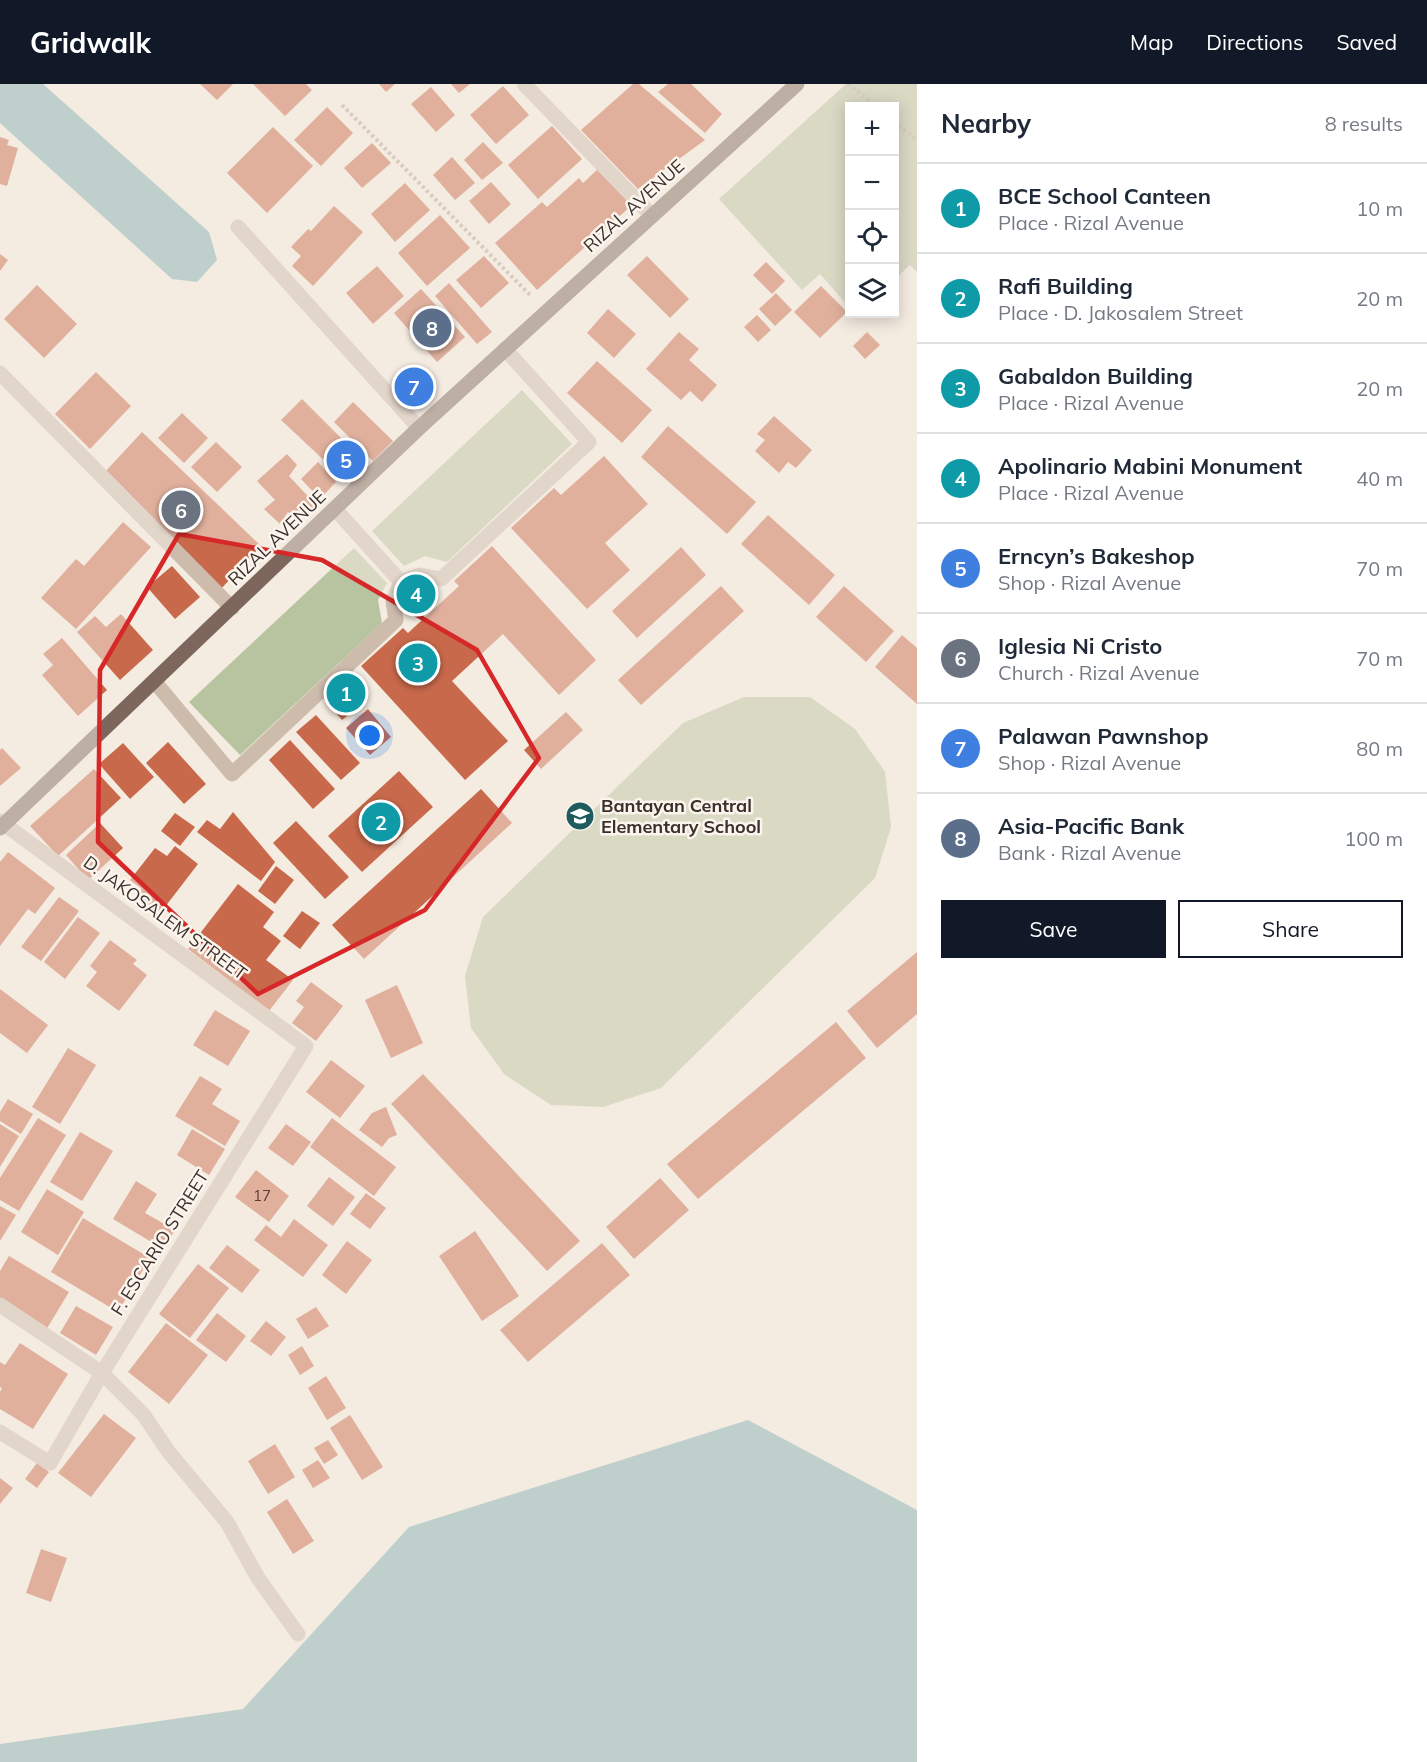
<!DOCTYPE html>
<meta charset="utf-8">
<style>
body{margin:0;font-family:Mulish,sans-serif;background:#f6f6f7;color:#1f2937}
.controls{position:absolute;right:18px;top:18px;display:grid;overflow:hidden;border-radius:0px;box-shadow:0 3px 15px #0003}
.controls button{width:54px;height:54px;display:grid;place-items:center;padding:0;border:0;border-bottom:2px solid #e0e1e3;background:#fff;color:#1f2937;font:30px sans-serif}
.you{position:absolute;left:370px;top:652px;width:21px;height:21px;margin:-15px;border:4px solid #fff;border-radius:50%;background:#1a73e8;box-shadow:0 0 0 9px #1a73e833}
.badge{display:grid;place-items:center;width:39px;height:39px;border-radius:50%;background:#111827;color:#fff;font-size:20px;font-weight:700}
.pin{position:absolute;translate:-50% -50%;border:3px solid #fff;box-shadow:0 2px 6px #0006}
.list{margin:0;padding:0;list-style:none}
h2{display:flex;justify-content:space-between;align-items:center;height:78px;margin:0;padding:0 24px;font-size:26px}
h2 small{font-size:20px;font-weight:400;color:#747a83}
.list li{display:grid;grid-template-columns:39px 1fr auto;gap:18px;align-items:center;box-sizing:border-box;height:90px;padding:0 24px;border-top:2px solid #e0e1e3}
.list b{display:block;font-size:22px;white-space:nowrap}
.list p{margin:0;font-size:20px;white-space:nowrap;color:#747a83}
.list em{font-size:20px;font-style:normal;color:#747a83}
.actions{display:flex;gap:12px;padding:18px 24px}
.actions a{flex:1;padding:14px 0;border:2px solid #111827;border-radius:0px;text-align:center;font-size:21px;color:#111827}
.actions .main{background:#111827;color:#fff}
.icon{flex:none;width:33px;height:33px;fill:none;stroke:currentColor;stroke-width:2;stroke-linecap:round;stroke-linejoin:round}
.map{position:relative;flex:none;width:917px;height:1678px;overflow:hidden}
header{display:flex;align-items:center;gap:36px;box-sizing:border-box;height:84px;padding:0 30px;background:#111827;color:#fff}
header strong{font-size:28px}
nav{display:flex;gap:33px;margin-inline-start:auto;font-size:21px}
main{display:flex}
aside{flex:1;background:#fff}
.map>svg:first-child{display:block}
.green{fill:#b8c4a0}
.water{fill:#7fb0b2}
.building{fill:#c8694b}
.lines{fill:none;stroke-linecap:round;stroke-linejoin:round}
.path{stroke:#b9a596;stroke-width:4;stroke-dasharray:3 3;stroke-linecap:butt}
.minor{stroke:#cdbbac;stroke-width:15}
.major{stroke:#7d675c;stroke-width:15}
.marked{fill:none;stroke:#d62828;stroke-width:4.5;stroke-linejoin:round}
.labels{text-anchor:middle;stroke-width:5;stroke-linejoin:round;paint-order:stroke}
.number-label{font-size:15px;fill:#5e3e33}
.street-label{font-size:18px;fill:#3b302b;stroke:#fbf5ee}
.poi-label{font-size:18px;font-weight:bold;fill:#3b302b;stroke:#fbf5ee;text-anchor:start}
</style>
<header>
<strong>Gridwalk</strong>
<nav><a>Map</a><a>Directions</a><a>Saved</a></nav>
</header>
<main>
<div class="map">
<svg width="917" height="1678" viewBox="0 0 917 1678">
<rect width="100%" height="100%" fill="#f4ebe1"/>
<g class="green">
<polygon points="846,0 917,0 917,188 910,181 895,195 894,22 850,22 849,223 820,190 802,206 719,115"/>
<polygon points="522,306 572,360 447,478 425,472 404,482 372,447"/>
<polygon points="354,464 387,499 378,516 382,539 240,671 189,618"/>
<polygon points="744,613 810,613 855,645 885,688 891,743 875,794 661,1004 603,1023 551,1021 504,990 471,944 465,892 483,833 683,639"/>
</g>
<g class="water">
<polygon points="0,0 43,0 209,148 217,176 197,198 172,195 0,39"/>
<polygon points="748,1336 917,1426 917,1678 0,1678 0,1660 243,1625 409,1443"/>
</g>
<g class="building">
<polygon points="200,0 233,0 217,16"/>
<polygon points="253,0 306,0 312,6 285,32"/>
<polygon points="379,0 395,0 386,8"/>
<polygon points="451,0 470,0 459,9"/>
<polygon points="633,0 639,0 705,56 638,105 581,46"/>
<polygon points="668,0 691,0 722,30 705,49 658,8"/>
<polygon points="503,2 529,31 496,60 470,31"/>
<polygon points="431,3 455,31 436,48 411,20"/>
<polygon points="327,23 353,49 321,82 294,56"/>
<polygon points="552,42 582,75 538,115 508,81"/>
<polygon points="273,43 313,82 267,129 227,89"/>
<polygon points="0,53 9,56 7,61 18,64 7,102 0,100"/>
<polygon points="483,58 503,79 482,96 464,76"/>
<polygon points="372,59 391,79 362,104 344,84"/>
<polygon points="452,73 475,99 455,116 433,91"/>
<polygon points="599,84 632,121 537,206 495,159 542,118 547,123 579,94 583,99"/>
<polygon points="491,98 511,120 489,140 469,117"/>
<polygon points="405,99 430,126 395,158 371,130"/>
<polygon points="334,122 363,148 313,202 292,182 301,172 291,163 308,145 311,147"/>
<polygon points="440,131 470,164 427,202 398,169"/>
<polygon points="0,170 8,176 0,187"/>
<polygon points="484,172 509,199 481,224 456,196"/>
<polygon points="647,172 689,215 670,234 627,191"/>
<polygon points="766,178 785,197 772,210 753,191"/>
<polygon points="377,182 404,212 373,240 346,209"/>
<polygon points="449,199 492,248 477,260 435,212"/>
<polygon points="37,201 77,240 44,274 4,235"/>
<polygon points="821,202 847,228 820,254 794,228"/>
<polygon points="421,205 465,253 437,278 394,229"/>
<polygon points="776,209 792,226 775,242 759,225"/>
<polygon points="608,225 636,250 614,274 587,249"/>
<polygon points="757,231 771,246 758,258 744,243"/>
<polygon points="679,248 699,265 689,276 717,301 702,318 690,307 681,316 646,285"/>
<polygon points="867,248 880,261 865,275 853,262"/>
<polygon points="597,277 652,326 622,359 567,309"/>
<polygon points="413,283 433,306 414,321 395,300"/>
<polygon points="96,288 131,322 90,365 55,330"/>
<polygon points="302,315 362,375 343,394 281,336"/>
<polygon points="353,318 393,357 373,377 334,338"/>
<polygon points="182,329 208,354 184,379 158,354"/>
<polygon points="774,332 812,366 796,384 788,378 779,389 755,367 765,356 757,350"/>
<polygon points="668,342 756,418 727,450 641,373"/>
<polygon points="142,348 261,462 219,507 104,389"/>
<polygon points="216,358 242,383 217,408 191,383"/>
<polygon points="287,370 297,381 289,392 316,421 299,439 288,428 280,440 264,425 275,416 257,397"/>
<polygon points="604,372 648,420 605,459 630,486 587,525 511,444 554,404 561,411"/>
<polygon points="318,378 336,398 320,415 301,395"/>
<polygon points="768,431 835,491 809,521 741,460"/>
<polygon points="123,438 151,463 76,545 41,514 76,475 84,482"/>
<polygon points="492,462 596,576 559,611 503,550 452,597 508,657 465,696 361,582 403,544 408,549 459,502 454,497"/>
<polygon points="681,463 706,491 637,554 612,527"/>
<polygon points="172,482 200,513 175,535 147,503"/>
<polygon points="721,502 744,527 641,621 618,596"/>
<polygon points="844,502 894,547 866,578 816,533"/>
<polygon points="121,530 153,566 120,596 77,548 95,532 106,543"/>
<polygon points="902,551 917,564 917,620 875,583"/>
<polygon points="62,554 107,606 78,632 42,591 53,581 43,570"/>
<polygon points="347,600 363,619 342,636 326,618"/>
<polygon points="368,625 391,653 370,671 346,644"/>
<polygon points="566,628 583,646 541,685 524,666"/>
<polygon points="316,631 360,679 341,696 296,648"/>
<polygon points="290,656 335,705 313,725 269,676"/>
<polygon points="168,658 206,700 184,720 146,679"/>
<polygon points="123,659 154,693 130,715 99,680"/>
<polygon points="2,664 21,684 0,702 0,666"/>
<polygon points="94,685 121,714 58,772 30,742"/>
<polygon points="399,687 433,723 362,788 328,752"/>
<polygon points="481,705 512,739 364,875 332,841"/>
<polygon points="233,728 275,778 261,797 197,748 207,736 220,745"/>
<polygon points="175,729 195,743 180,762 161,747"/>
<polygon points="296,737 349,793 325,815 273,759"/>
<polygon points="100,739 123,764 88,796 66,771"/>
<polygon points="175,762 198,780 158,832 135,814 142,805 130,796 155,764 167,772"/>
<polygon points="8,768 55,804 35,830 28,825 0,862 0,778"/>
<polygon points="276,782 294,796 275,820 258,807"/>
<polygon points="238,800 274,828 263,843 281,857 266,876 293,896 269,927 188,865"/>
<polygon points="59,813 79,827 41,877 21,863"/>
<polygon points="302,827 320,839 300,865 283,852"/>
<polygon points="78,833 100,849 65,895 44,878"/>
<polygon points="110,856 137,876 133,880 147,891 119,927 86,902 97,888 90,882"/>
<polygon points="917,868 917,930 877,964 847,927"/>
<polygon points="311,898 343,922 316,957 292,939 304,923 296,917"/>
<polygon points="397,901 423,959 391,974 365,916"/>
<polygon points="0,905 48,941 27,969 0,949"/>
<polygon points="215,926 250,947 228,982 193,961"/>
<polygon points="836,938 866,974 698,1115 667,1080"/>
<polygon points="68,964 96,981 60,1040 32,1023"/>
<polygon points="331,976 365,1002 340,1034 306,1008"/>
<polygon points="423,990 580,1157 547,1187 391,1020"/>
<polygon points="200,992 222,1005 212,1020 240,1037 225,1062 175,1032"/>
<polygon points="8,1015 33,1030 21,1050 0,1037 0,1028"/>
<polygon points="386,1023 397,1051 389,1054 382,1063 359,1046 372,1029"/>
<polygon points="38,1034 66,1051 19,1127 0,1116 0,1094"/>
<polygon points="332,1034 396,1083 374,1112 310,1063"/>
<polygon points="0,1040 19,1052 0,1083"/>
<polygon points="286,1040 311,1058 293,1082 268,1064"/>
<polygon points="192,1045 225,1065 209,1091 177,1071"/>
<polygon points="80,1048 113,1067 82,1117 50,1098"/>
<polygon points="256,1086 289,1112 269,1138 235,1113"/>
<polygon points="329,1093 355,1113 333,1142 307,1122"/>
<polygon points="660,1094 689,1126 634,1175 606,1143"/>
<polygon points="136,1097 157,1110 145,1129 175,1146 163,1165 113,1135"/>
<polygon points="47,1105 84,1128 58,1171 21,1148"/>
<polygon points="366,1109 386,1124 370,1145 350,1130"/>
<polygon points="0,1122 16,1131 0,1157"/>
<polygon points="83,1134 150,1174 118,1228 51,1188"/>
<polygon points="294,1135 328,1161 303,1193 254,1156 266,1141 281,1153"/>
<polygon points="475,1147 519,1212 482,1237 439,1172"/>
<polygon points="347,1157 372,1176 346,1210 322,1191"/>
<polygon points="602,1159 630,1191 528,1278 500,1246"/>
<polygon points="227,1161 260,1186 242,1209 209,1184"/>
<polygon points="9,1172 69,1208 46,1246 0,1218 0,1187"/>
<polygon points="198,1180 229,1204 190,1254 159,1230"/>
<polygon points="76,1222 113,1243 96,1271 60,1249"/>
<polygon points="316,1223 329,1242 308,1255 296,1235"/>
<polygon points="217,1229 246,1252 226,1278 196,1256"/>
<polygon points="266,1237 286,1253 271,1272 250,1257"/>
<polygon points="166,1239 208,1271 169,1320 128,1288"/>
<polygon points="20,1259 68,1290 33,1345 0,1325 0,1308 2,1304 0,1303 0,1278 5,1281"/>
<polygon points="302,1262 314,1282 300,1291 288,1271"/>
<polygon points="326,1292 346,1324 327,1336 308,1304"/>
<polygon points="104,1330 136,1354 91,1413 58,1389"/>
<polygon points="350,1331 383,1383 362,1396 330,1344"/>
<polygon points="328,1356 338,1371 324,1380 314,1364"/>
<polygon points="275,1360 295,1393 268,1410 248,1377"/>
<polygon points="318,1376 330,1394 313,1404 302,1386"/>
<polygon points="37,1379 49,1388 37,1404 25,1395"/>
<polygon points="0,1394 13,1404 0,1420"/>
<polygon points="287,1415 314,1457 293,1470 267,1428"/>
<polygon points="41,1465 67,1474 51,1518 26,1509"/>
</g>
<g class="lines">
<g class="path">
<polyline points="848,0 876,22"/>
<polyline points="342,21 531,212"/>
<polyline points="894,38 917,56"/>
</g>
<g class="minor">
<polyline points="524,0 652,132"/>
<polyline points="238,143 419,344"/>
<polyline points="0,289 232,524"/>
<polyline points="335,425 401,498"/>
<polyline points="154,597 232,690 396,536 393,517 401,498 420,491 441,495 589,358 505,265"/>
<polyline points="0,737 306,962 102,1289 50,1379 0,1348"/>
<polyline points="0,1221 102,1289 143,1330 168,1367 227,1438 258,1494 298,1550"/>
</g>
<polyline class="major" points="0,744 419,344 797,0"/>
</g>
<path d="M0 0H917V1678H0ZM179 450 322 476 477 566 539 674 425 826 258 910 98 758 100 586Z" fill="#f4ebe1" fill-opacity=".55" fill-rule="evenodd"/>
<path class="marked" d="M179 450 322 476 477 566 539 674 425 826 258 910 98 758 100 586Z"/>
<defs>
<g id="school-disc" transform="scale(1.5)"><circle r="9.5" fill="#1f5a5e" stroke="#fbf5ee"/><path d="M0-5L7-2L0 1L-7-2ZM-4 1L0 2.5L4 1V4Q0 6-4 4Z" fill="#fff"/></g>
</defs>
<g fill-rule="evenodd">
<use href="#school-disc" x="580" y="732"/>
</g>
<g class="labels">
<g class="number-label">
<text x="262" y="1117">17</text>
</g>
<g class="street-label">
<text transform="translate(634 122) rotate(-42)" y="6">RIZAL AVENUE</text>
<text transform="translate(277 454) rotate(-44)" y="6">RIZAL AVENUE</text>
<text transform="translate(165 834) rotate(36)" y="6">D. JAKOSALEM STREET</text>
<text transform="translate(160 1159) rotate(-58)" y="6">F. ESCARIO STREET</text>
</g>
<g class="poi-label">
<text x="601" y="728">Bantayan Central<tspan x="601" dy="21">Elementary School</tspan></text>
</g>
</g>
</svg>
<div class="controls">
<button>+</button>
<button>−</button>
<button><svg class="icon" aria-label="locate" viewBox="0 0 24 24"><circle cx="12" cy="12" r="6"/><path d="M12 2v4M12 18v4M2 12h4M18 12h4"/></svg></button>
<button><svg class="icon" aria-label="layers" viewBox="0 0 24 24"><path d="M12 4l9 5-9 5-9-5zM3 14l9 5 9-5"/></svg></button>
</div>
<div class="you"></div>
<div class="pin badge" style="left:346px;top:609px;background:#0f9aa8">1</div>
<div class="pin badge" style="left:381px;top:738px;background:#0f9aa8">2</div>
<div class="pin badge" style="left:418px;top:579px;background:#0f9aa8">3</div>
<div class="pin badge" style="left:416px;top:510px;background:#0f9aa8">4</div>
<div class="pin badge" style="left:346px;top:376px;background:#3f7fe0">5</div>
<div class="pin badge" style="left:181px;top:426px;background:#6b7280">6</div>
<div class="pin badge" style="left:414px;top:303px;background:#3f7fe0">7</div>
<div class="pin badge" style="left:432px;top:244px;background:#5c6f8a">8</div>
</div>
<aside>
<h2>Nearby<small>8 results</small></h2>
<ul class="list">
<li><span class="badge" style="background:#0f9aa8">1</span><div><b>BCE School Canteen</b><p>Place · Rizal Avenue</p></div><em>10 m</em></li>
<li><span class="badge" style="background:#0f9aa8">2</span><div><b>Rafi Building</b><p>Place · D. Jakosalem Street</p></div><em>20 m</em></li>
<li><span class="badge" style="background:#0f9aa8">3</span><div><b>Gabaldon Building</b><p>Place · Rizal Avenue</p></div><em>20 m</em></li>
<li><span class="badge" style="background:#0f9aa8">4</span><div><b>Apolinario Mabini Monument</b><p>Place · Rizal Avenue</p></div><em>40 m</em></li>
<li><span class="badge" style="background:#3f7fe0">5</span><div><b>Erncyn’s Bakeshop</b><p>Shop · Rizal Avenue</p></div><em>70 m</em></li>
<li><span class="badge" style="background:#6b7280">6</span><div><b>Iglesia Ni Cristo</b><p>Church · Rizal Avenue</p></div><em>70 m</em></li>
<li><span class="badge" style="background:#3f7fe0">7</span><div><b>Palawan Pawnshop</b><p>Shop · Rizal Avenue</p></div><em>80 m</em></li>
<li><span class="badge" style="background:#5c6f8a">8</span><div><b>Asia-Pacific Bank</b><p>Bank · Rizal Avenue</p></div><em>100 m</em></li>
</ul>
<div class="actions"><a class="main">Save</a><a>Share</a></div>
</aside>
</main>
